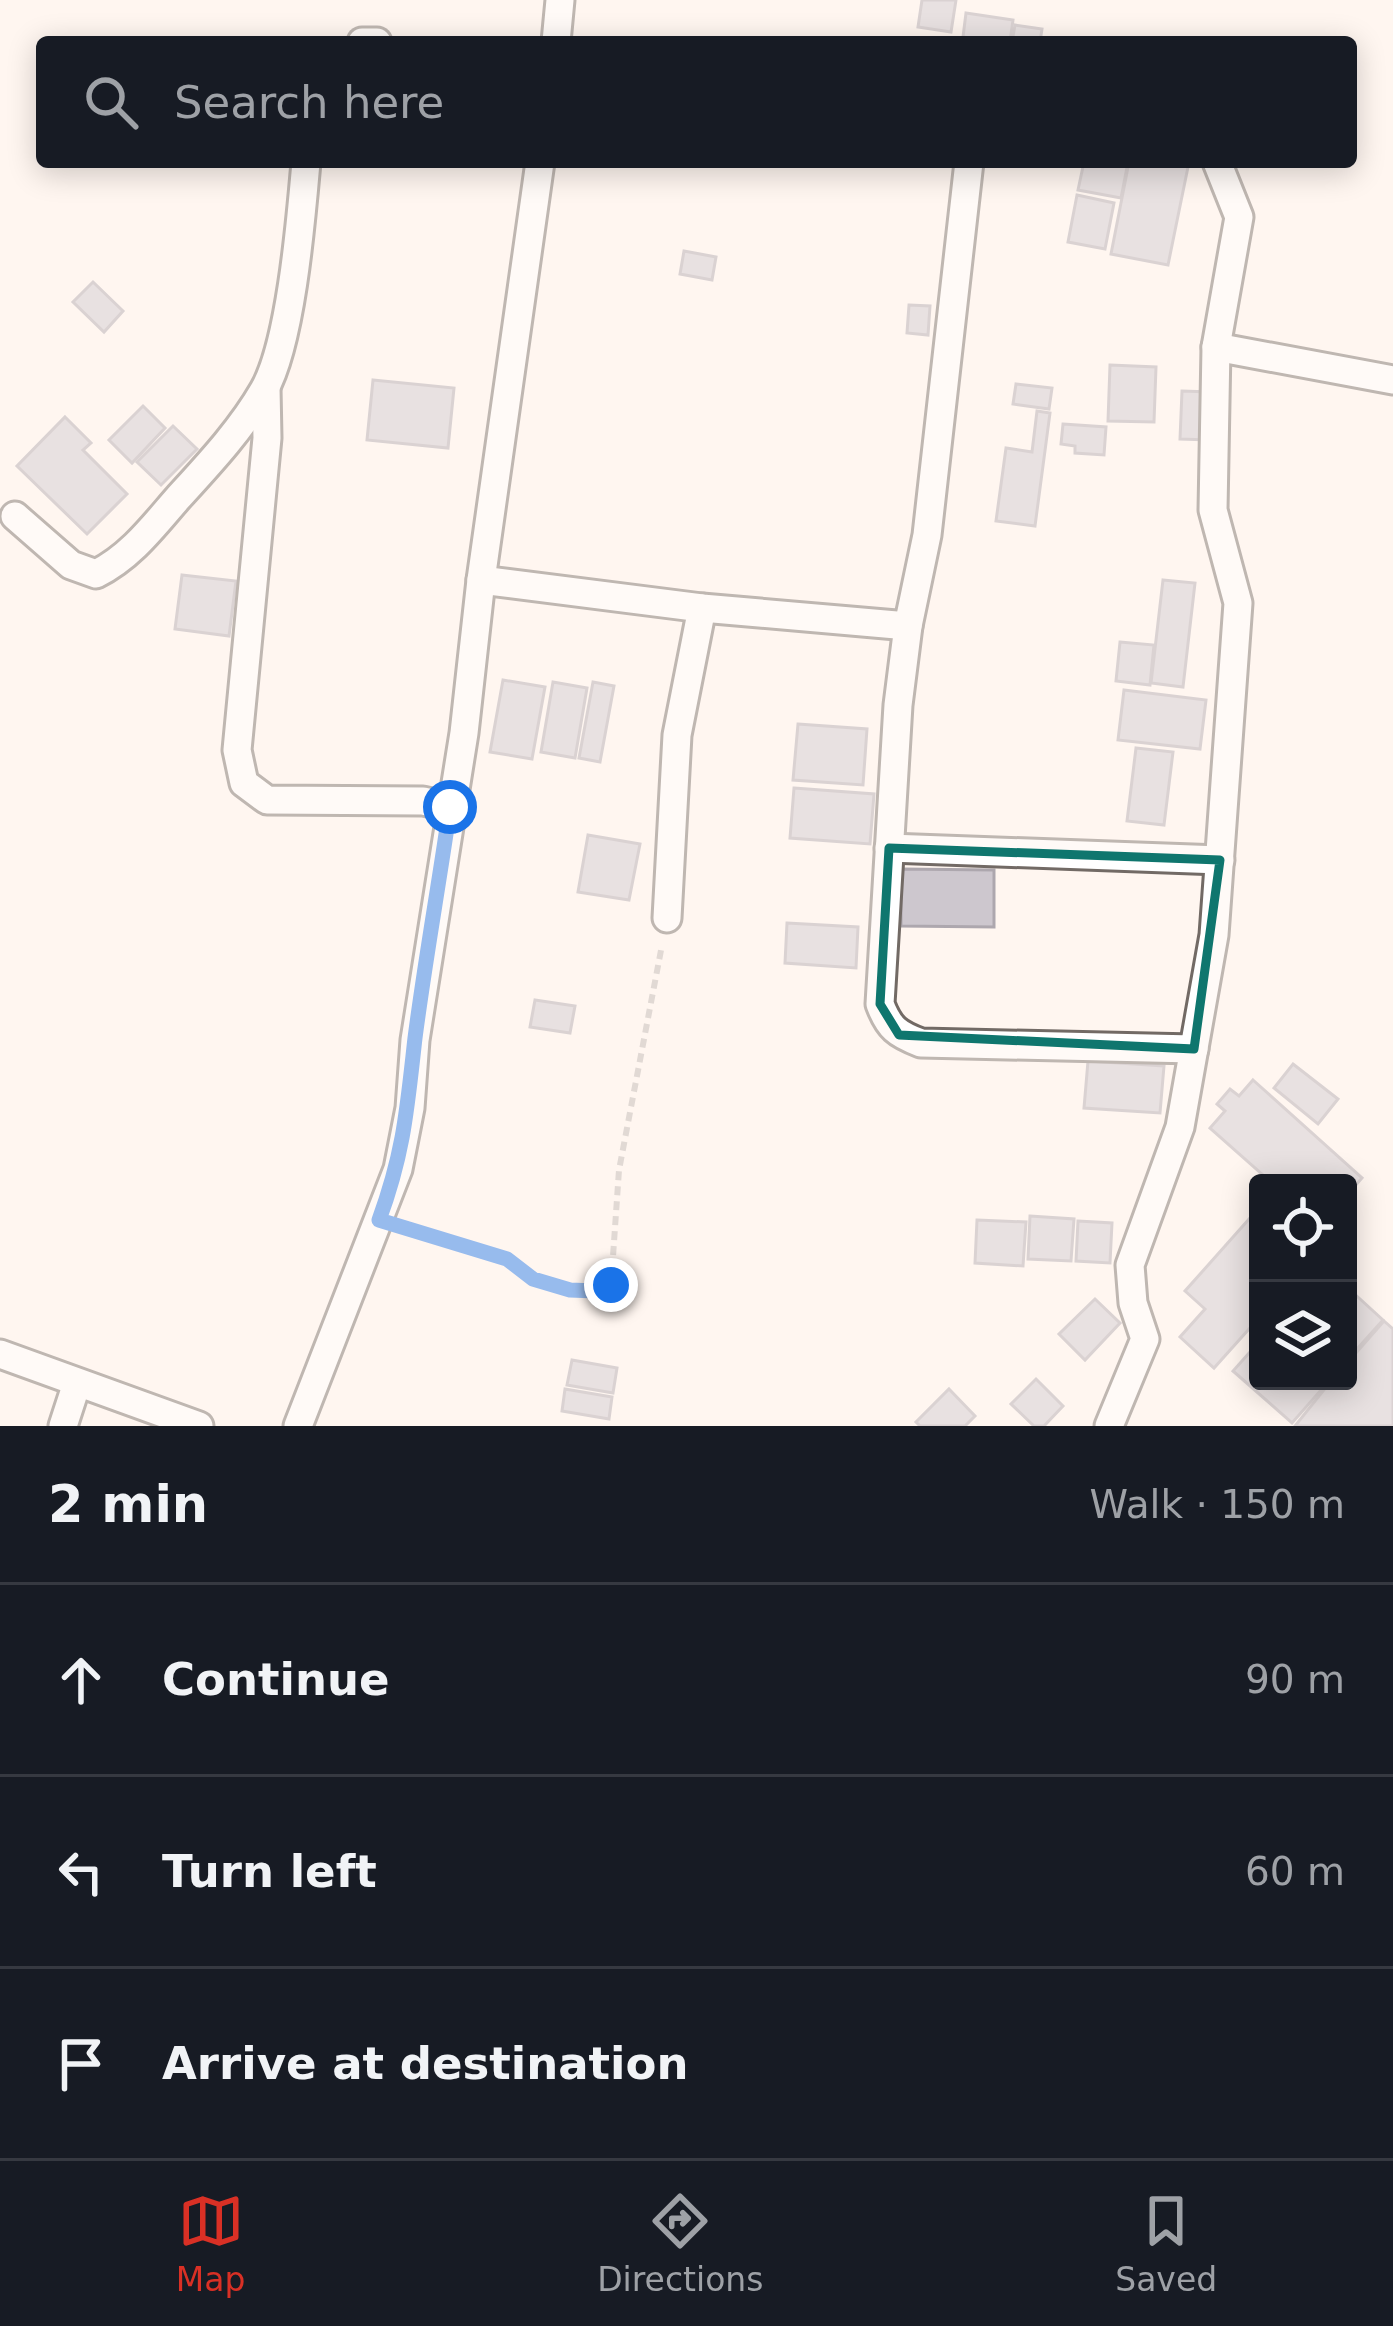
<!DOCTYPE html>
<meta charset="utf-8">
<style>
body{margin:0;font-family:"DejaVu Sans",sans-serif;background:#20242c;color:#f1f3f6}
.controls{position:absolute;right:36px;bottom:36px;display:grid;overflow:hidden;border-radius:12px;box-shadow:0 6px 30px #0003}
.controls button{width:108px;height:108px;display:grid;place-items:center;padding:0;border:0;border-bottom:3px solid #363941;background:#171b24;color:#f1f3f6;font:60px sans-serif}
.stop{position:absolute;width:36px;height:36px;margin:-27px;border:9px solid #1a73e8;border-radius:50%;background:#fff}
.stop.end{background:#1a73e8;border-color:#fff;box-shadow:0 3px 12px #0008}
.list{margin:0;padding:0;list-style:none}
h2{display:flex;justify-content:space-between;align-items:center;height:156px;margin:0;padding:0 48px;font-size:51px}
h2 small{font-size:39px;font-weight:400;color:#9ea1a6}
.list li{display:grid;grid-template-columns:78px 1fr auto;gap:36px;align-items:center;box-sizing:border-box;height:192px;padding:0 48px;border-top:3px solid #363941}
.list b{display:block;font-size:45px;white-space:nowrap}
.list em{font-size:39px;font-style:normal;color:#9ea1a6}
.icon{flex:none;width:66px;height:66px;fill:none;stroke:currentColor;stroke-width:2;stroke-linecap:round;stroke-linejoin:round}
.map{position:relative;flex:none;width:1393px;height:1426px;overflow:hidden}
.search{position:absolute;background:#171b24;box-shadow:0 6px 30px #0003;left:36px;right:36px;top:36px;height:132px;display:flex;align-items:center;gap:30px;box-sizing:border-box;padding:0 42px;border-radius:12px;color:#9ea1a6;font-size:45px}
.sheet{height:732px;background:#171b24}
nav{display:flex;justify-content:space-around;align-items:center;box-sizing:border-box;height:168px;border-top:3px solid #363941;background:#171b24;font-size:33px;color:#9ea1a6}
nav a{display:grid;justify-items:center;gap:6px}
nav .on{color:#d93025}
.map>svg:first-child{display:block}
.building{fill:#cdc7ce;stroke:#ada7ae;stroke-width:3}
.lines{fill:none;stroke-linecap:round;stroke-linejoin:round}
.street-casing{stroke:#726a65;stroke-width:33}
.path{stroke:#bdb6b2;stroke-width:6;stroke-dasharray:9 6;stroke-linecap:butt}
.street{stroke:#fff;stroke-width:27}
.route{stroke:#1a73e8;stroke-width:15}
.marked{fill:none;stroke:#0f766e;stroke-width:9;stroke-linejoin:round}
</style>
<div class="map">
<svg width="1393" height="1426" viewBox="0 0 1393 1426">
<rect width="100%" height="100%" fill="#fff6f0"/>
<g class="building">
<polygon points="922,0 956,0 951,32 918,27"/>
<polygon points="966,13 1013,20 1010,42 971,42 971,38 963,37"/>
<polygon points="1015,25 1042,29 1040,42 1012,42"/>
<polygon points="1084,162 1128,162 1121,198 1078,190"/>
<polygon points="1129,162 1189,162 1168,265 1111,254"/>
<polygon points="1077,195 1114,203 1105,249 1068,242"/>
<polygon points="684,251 716,257 712,280 680,274"/>
<polygon points="93,282 123,311 104,332 73,302"/>
<polygon points="909,305 930,306 928,335 907,333"/>
<polygon points="1110,365 1156,367 1154,422 1108,421"/>
<polygon points="373,380 454,388 448,448 367,440"/>
<polygon points="1016,384 1052,388 1049,409 1013,404"/>
<polygon points="1182,391 1210,392 1209,440 1180,439"/>
<polygon points="143,406 165,428 132,463 109,440"/>
<polygon points="1037,411 1050,413 1035,526 996,521 1006,448 1032,452"/>
<polygon points="65,417 91,443 83,450 127,494 87,534 17,466"/>
<polygon points="1063,424 1106,427 1104,455 1075,453 1075,446 1061,444"/>
<polygon points="173,426 197,449 161,485 137,462"/>
<polygon points="182,575 236,581 229,636 175,629"/>
<polygon points="1163,580 1195,583 1183,687 1151,683"/>
<polygon points="1120,642 1154,645 1150,685 1116,681"/>
<polygon points="503,680 545,687 532,759 490,752"/>
<polygon points="553,682 587,688 575,758 541,752"/>
<polygon points="593,682 614,686 600,762 579,758"/>
<polygon points="1124,690 1206,700 1200,749 1118,740"/>
<polygon points="798,724 867,729 863,785 793,780"/>
<polygon points="1136,748 1173,752 1164,825 1127,821"/>
<polygon points="794,788 874,794 870,844 790,838"/>
<polygon points="588,835 640,844 629,900 578,892"/>
<polygon points="901,869 994,870 994,927 901,926"/>
<polygon points="787,923 858,927 856,968 785,963"/>
<polygon points="535,1000 575,1006 570,1033 530,1027"/>
<polygon points="1088,1061 1164,1066 1160,1113 1084,1108"/>
<polygon points="1293,1064 1338,1099 1318,1124 1274,1088"/>
<polygon points="1253,1080 1362,1178 1348,1194 1348,1183 1272,1183 1210,1128 1225,1111 1217,1104 1230,1089 1239,1096"/>
<polygon points="1258,1209 1258,1319 1214,1368 1180,1337 1205,1309 1185,1291"/>
<polygon points="1030,1216 1074,1219 1071,1261 1028,1259"/>
<polygon points="977,1220 1026,1222 1023,1266 975,1263"/>
<polygon points="1078,1221 1112,1223 1110,1263 1076,1261"/>
<polygon points="1348,1288 1383,1320 1348,1359"/>
<polygon points="1095,1299 1120,1323 1085,1360 1059,1334"/>
<polygon points="1384,1321 1393,1329 1393,1426 1295,1426 1331,1381 1348,1381 1348,1362"/>
<polygon points="1258,1343 1258,1381 1329,1381 1292,1423 1233,1371"/>
<polygon points="572,1360 617,1368 613,1393 567,1385"/>
<polygon points="1036,1379 1063,1406 1044,1426 1034,1426 1011,1404"/>
<polygon points="565,1389 612,1397 609,1419 562,1411"/>
<polygon points="949,1389 975,1416 965,1426 920,1426 916,1422"/>
</g>
<g class="lines">
<g class="street-casing">
<g id="street">
<polyline points="362,42 377,42"/>
<polyline points="556,42 560,0"/>
<path d="M969 162 927 535 908 626 898 705 880 1004C889 1028 897 1034 921 1043L1194 1049"/>
<polyline points="1216,347 1393,380"/>
<polyline points="266,388 267,438 237,750 244,783 267,800 423,801 450,807"/>
<path d="M15 516 71 565 96 574C130 557 152 528 177 499 208 465 241 430 264 390 291 343 301 219 306 162"/>
<polyline points="481,580 702,608 908,626"/>
<polyline points="889,848 1220,860"/>
<polyline points="667,918 677,735 702,608"/>
<polyline points="0,1354 199,1426"/>
<polyline points="63,1426 77,1383"/>
<polyline points="298,1426 398,1169 410,1108 415,1040 464,733 481,580 540,162"/>
<polyline points="1109,1426 1145,1339 1133,1303 1130,1265 1180,1127 1214,935 1238,603 1213,510 1216,347 1239,217 1217,162"/>
</g>
</g>
<polyline class="path" points="400,1228 507,1259 533,1279 570,1290 596,1291 611,1285 619,1170 662,945"/>
<use href="#street" class="street"/>
</g>
<g class="lines">
<path class="route" d="M450 807C439 884 425 961 415 1038 407 1109 404 1152 379 1220L507 1259 533 1279 570 1290 596 1291 611 1285"/>
</g>
<path d="M0 0H1393V1426H0ZM889 848 1220 860 1194 1049 899 1035 880 1004Z" fill="#fff6f0" fill-opacity=".55" fill-rule="evenodd"/>
<path class="marked" d="M889 848 1220 860 1194 1049 899 1035 880 1004Z"/>
</svg>
<div class="controls">
<button><svg class="icon" aria-label="locate" viewBox="0 0 24 24"><circle cx="12" cy="12" r="6"/><path d="M12 2v4M12 18v4M2 12h4M18 12h4"/></svg></button>
<button><svg class="icon" aria-label="layers" viewBox="0 0 24 24"><path d="M12 4l9 5-9 5-9-5zM3 14l9 5 9-5"/></svg></button>
</div>
<div class="stop" style="left:450px;top:807px"></div>
<div class="stop end" style="left:611px;top:1285px"></div>
<div class="search"><svg class="icon" aria-label="search" viewBox="0 0 24 24"><circle cx="10" cy="10" r="6"/><path d="M15 15l6 6"/></svg>Search here</div>
</div>
<section class="sheet">
<h2>2 min<small>Walk · 150 m</small></h2>
<ul class="list">
<li><svg class="icon" aria-label="ahead" viewBox="0 0 24 24"><path d="M12 20V5M6 11l6-6 6 6"/></svg><div><b>Continue</b></div><em>90 m</em></li>
<li><svg class="icon" aria-label="left" viewBox="0 0 24 24"><path d="M17 20v-9H6M10 6l-5 5 5 5"/></svg><div><b>Turn left</b></div><em>60 m</em></li>
<li><svg class="icon" aria-label="arrive" viewBox="0 0 24 24"><path d="M6 21V4h12l-3 4 3 4H6"/></svg><div><b>Arrive at destination</b></div></li>
</ul>
</section>
<nav>
<a class="on"><svg class="icon" aria-label="map" viewBox="0 0 24 24"><path d="M3 6l6-2 6 2 6-2v14l-6 2-6-2-6 2zM9 4v14M15 6v14"/></svg>Map</a>
<a><svg class="icon" aria-label="directions" viewBox="0 0 24 24"><path d="M12 3l9 9-9 9-9-9zM9 14v-3h6M13 9l2 2-2 2"/></svg>Directions</a>
<a><svg class="icon" aria-label="saved" viewBox="0 0 24 24"><path d="M7 4h10v16l-5-4-5 4z"/></svg>Saved</a>
</nav>
